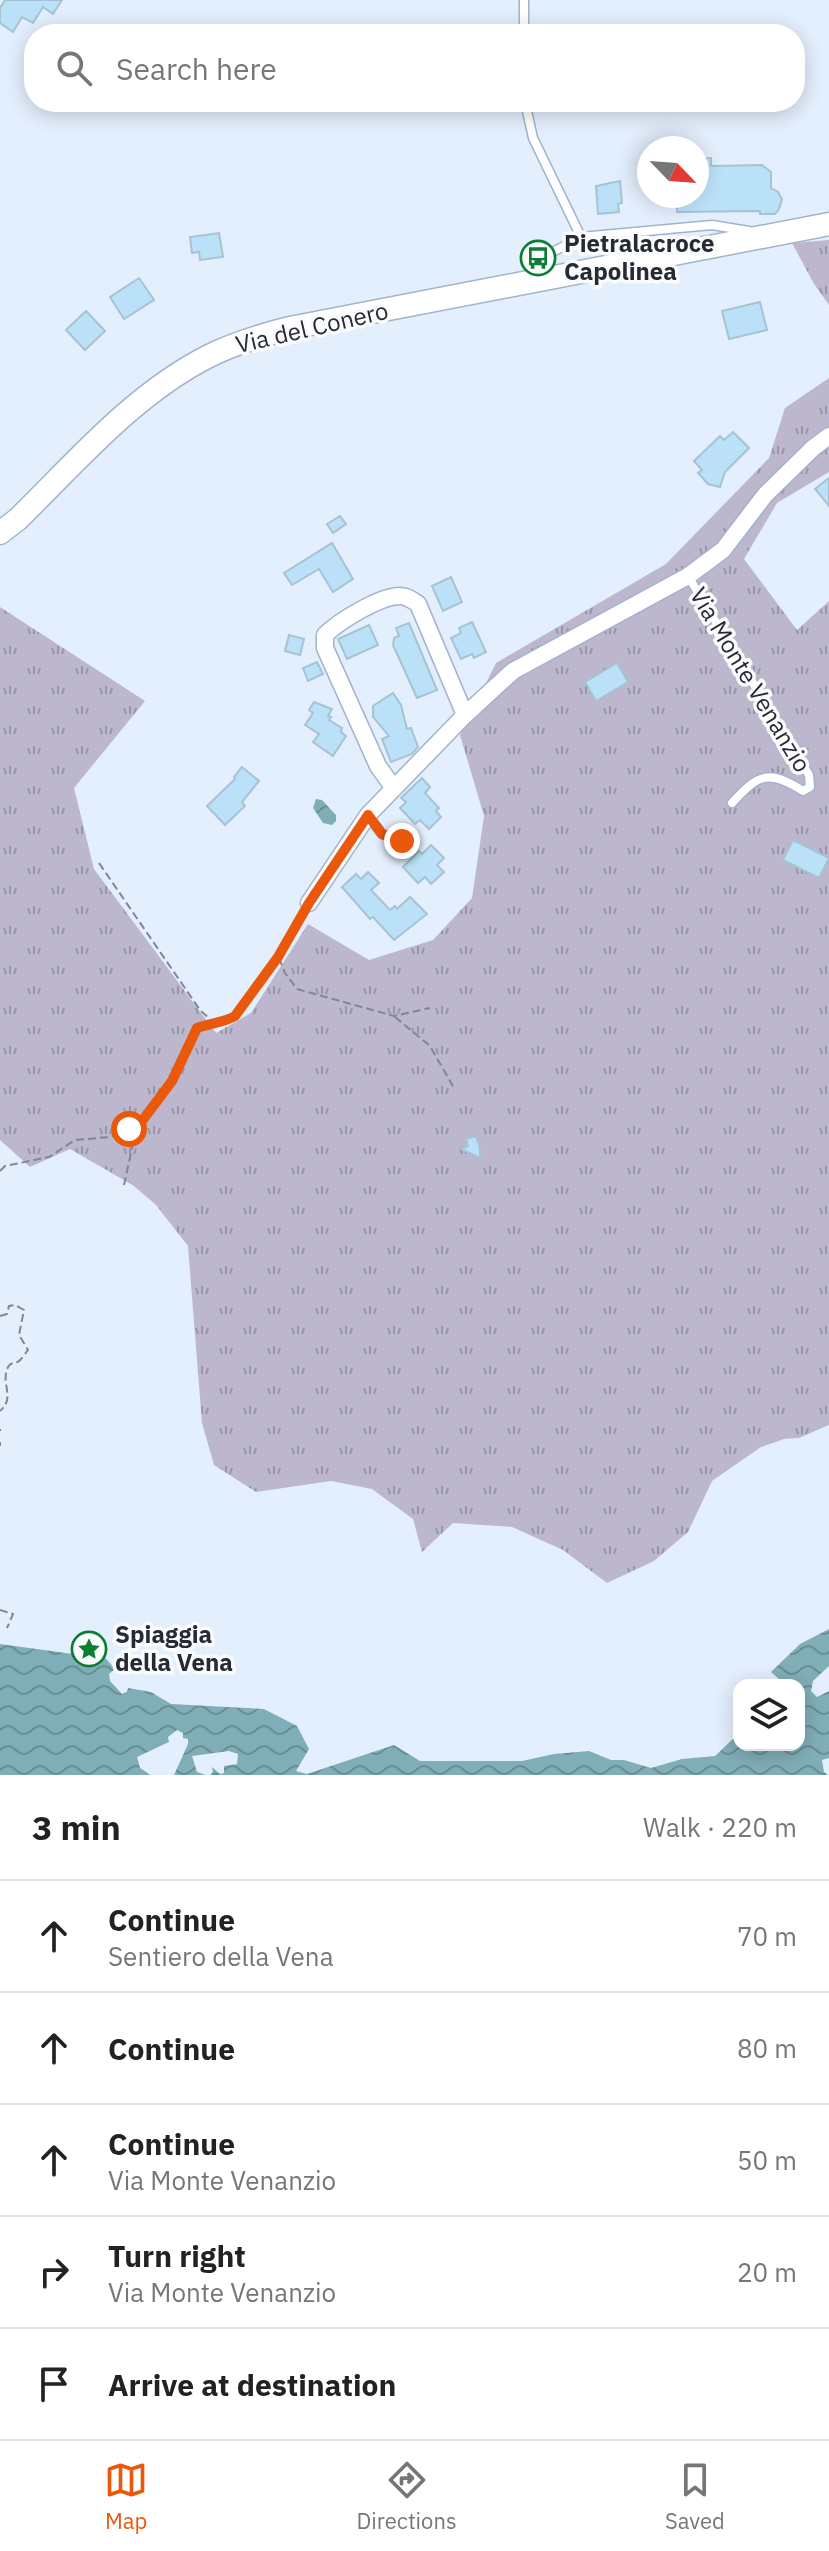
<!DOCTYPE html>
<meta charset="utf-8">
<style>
body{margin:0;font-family:"IBM Plex Sans",sans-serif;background:#f6f6f6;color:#222}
.controls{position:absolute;right:24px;bottom:24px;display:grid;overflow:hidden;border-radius:16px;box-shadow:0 4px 20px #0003}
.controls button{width:72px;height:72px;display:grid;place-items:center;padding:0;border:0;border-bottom:2px solid #e0e0e0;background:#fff;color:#222;font:40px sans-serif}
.compass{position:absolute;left:637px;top:136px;width:72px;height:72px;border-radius:50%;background:#fff;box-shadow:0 4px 20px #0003;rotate:115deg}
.stop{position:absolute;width:24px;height:24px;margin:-18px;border:6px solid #ea580c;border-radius:50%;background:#fff}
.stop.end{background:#ea580c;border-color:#fff;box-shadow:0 2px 8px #0008}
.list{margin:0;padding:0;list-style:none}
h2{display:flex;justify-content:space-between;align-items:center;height:104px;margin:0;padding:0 32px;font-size:34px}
h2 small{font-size:26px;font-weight:400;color:#767676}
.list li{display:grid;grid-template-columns:52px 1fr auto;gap:24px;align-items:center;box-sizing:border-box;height:112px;padding:0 32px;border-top:2px solid #e0e0e0}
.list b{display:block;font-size:30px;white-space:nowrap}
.list p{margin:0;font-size:26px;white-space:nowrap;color:#767676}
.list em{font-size:26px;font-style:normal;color:#767676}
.icon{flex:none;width:44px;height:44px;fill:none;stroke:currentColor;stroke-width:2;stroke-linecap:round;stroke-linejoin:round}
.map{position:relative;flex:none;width:829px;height:1775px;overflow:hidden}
.search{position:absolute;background:#fff;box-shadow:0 4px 20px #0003;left:24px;right:24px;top:24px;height:88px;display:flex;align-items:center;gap:20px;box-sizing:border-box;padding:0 28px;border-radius:32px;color:#767676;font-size:30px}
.sheet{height:664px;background:#fff}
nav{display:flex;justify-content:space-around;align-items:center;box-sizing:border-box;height:112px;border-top:2px solid #e0e0e0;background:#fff;font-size:22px;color:#767676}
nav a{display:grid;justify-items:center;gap:4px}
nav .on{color:#ea580c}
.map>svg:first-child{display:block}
.grass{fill:url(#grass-tufts)}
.water{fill:url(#water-waves)}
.building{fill:#bae1f7;stroke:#a6c3d3;stroke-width:2}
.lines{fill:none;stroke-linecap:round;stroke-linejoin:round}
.lane-casing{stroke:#a1b4cb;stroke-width:11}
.street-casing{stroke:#a1b4cb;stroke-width:19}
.secondary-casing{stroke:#a1b4cb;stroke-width:25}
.path{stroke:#7e8793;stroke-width:2;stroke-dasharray:8 4;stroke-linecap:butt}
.lane{stroke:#fff;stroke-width:8}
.street{stroke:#fff;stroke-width:16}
.secondary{stroke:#fff;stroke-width:22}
.route{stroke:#ea580c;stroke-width:10}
.labels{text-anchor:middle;stroke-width:7;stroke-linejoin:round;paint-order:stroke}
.poi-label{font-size:24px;font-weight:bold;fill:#242b34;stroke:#fbfbfb;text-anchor:start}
.street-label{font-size:24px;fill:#242b34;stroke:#fbfbfb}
</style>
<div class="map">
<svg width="829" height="1775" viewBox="0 0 829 1775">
<defs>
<pattern id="grass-tufts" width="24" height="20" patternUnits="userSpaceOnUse" patternTransform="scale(2)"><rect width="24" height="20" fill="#bcb7cd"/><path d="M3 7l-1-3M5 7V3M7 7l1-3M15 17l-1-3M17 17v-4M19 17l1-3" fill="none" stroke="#9995a7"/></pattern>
<pattern id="water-waves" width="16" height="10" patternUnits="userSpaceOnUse" patternTransform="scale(2)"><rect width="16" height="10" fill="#80aeb7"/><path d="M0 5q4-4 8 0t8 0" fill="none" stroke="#698e96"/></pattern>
</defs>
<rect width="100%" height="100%" fill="#e4effe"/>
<g class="grass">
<polygon points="829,240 829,305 814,284 792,243"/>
<polygon points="829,378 829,472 777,503 744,559 797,630 829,601 829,1425 799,1438 784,1439 761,1447 712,1481 688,1532 654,1561 607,1583 563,1550 512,1527 453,1523 422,1552 413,1519 372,1489 331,1481 256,1492 214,1465 202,1423 188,1246 156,1205 134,1186 70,1149 30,1167 0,1140 0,607 145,701 74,788 94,869 216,1033 251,1013 308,924 369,960 433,940 472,898 484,816 460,735 496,663 666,564 769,458 785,408"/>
</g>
<g class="water">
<polygon points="316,799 322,800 336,815 336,821 332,825 323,823 313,808"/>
<polygon points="829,1629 829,1666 813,1681 811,1691 817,1697 829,1691 829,1758 822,1760 824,1772 828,1775 210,1775 213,1772 212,1767 220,1774 224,1773 224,1766 237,1764 238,1754 229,1751 192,1756 197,1772 206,1775 174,1775 188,1744 188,1739 183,1738 183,1733 177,1730 168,1737 169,1742 137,1757 140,1768 150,1775 0,1775 0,1644 73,1654 102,1654 115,1669 109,1674 110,1681 122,1694 127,1692 128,1688 151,1692 171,1704 264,1709 297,1726 309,1749 296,1771 307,1774 394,1745 420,1761 522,1761 554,1754 589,1751 611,1760 624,1760 651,1768 682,1759 715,1756 739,1733 739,1745 799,1745 799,1685 786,1685 771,1672 800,1644"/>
</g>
<g class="building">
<polygon points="5,0 62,0 53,14 43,7 33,23 22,17 13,32 0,23 0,8"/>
<polygon points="711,158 711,166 762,165 771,172 771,188 778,192 782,199 779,209 775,214 760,214 760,211 677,212 676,196 697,196 697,159"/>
<polygon points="620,181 622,203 618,204 619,212 598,214 596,186"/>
<polygon points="219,233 223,257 200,260 199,252 192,253 190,237"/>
<polygon points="139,278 154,300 124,319 110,297"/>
<polygon points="760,302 767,330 729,339 722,311"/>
<polygon points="86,311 105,331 85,350 66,330"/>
<polygon points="733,432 749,448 725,472 720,487 708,484 698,473 702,470 694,461 720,436 724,440"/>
<polygon points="829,478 829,506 815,489"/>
<polygon points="340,516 346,524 333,533 327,524"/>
<polygon points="332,543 353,579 333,592 319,569 292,585 284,573"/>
<polygon points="451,577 462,602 443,611 432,586"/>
<polygon points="472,622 486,652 474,658 472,654 461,659 451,638 461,633 459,628"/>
<polygon points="409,623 437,690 417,698 393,645 394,638 399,636 396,628"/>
<polygon points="369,625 378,645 347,659 338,639"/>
<polygon points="289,635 304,639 300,655 285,651"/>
<polygon points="317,662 323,674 308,681 303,668"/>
<polygon points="617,663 628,682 596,701 585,682"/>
<polygon points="393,693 401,705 407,729 411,728 418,747 412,754 391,762 382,739 389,736 373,717 373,706"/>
<polygon points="314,702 332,709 328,716 331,717 329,720 342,728 341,732 346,736 333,756 313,742 319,734 305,725 313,713 309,710"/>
<polygon points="242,767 259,781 242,802 245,806 225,825 207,806 235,779 234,777"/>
<polygon points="422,778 430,787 425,793 439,808 436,811 441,817 429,829 420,820 415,824 400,808 406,802 401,798"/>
<polygon points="793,840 829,858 819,878 783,860"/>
<polygon points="431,845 444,858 437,865 444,872 431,884 425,877 418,883 403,867 419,851 422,854"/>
<polygon points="368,872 379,883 371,890 390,910 395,906 397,909 410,897 427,914 394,940 373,917 370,919 342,887 356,874 361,879"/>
<polygon points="476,1136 480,1148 480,1158 461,1149 468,1146 466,1139"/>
</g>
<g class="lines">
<g class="lane-casing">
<g id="lane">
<polyline points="524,34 524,0"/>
<polyline points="525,102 533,138 581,237"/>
<polyline points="544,277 543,263 549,254 581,237 712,225 749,231"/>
<path d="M688 576 809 775 810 787 803 791C769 769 758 774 732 803"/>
<polyline points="368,816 382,834 402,841"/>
</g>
</g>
<g class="street-casing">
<g id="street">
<path d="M393 787 378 766 325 648V635C339 621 380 596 400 596 407 596 412 600 418 604L465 715"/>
<polyline points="309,903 368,815 465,715 513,671 688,576 723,550 765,495 813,448 829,436"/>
</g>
</g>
<g class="secondary-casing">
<path id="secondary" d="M0 533 18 519C77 461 134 394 209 356 235 343 262 335 290 328L829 224"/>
</g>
<g class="path">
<polyline points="99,863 200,1010 213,1022 225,1022 235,1016 278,957 302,914"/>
<polyline points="279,958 285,973 297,989 394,1016 430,1008"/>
<polyline points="395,1017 430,1046 454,1088"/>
<polyline points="0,1171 5,1166 49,1157 75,1140 110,1137 129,1129 136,1129 172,1081 197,1028 212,1022"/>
<polyline points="124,1185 136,1130"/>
<path d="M0 1316 7 1314 9 1306 15 1305 24 1310 19 1335 28 1350C27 1351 21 1360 19 1361 14 1365 12 1361 8 1367 0 1383 16 1398 0 1411"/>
<polyline points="0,1429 0,1431"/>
<polyline points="0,1442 0,1446"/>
<polyline points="0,1610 13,1614 7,1628"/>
</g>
<use href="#lane" class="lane"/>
<use href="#street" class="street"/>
<use href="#secondary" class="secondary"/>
</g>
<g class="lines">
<path class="route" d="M129 1129H136L172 1081 197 1028C210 1023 223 1023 235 1016L278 957 309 903 368 815 382 834 402 841"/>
</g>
<defs>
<g id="bus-ring" transform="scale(1.8)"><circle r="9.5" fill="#fbfbfb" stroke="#0b7d34" stroke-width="1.5"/><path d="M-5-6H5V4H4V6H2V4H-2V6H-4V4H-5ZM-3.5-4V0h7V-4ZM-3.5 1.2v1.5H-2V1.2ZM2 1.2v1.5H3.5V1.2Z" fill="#0b7d34"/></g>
<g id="sight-ring" transform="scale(1.8)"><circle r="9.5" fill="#fbfbfb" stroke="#0b7d34" stroke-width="1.5"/><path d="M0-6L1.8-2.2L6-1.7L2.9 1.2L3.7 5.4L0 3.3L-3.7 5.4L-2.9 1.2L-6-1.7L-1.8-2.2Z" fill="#0b7d34"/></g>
</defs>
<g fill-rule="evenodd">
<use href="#bus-ring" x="538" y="258"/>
<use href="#sight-ring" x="89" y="1649"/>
</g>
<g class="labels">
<g class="poi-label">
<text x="564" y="252">Pietralacroce<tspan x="564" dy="28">Capolinea</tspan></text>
<text x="115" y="1643">Spiaggia<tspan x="115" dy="28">della Vena</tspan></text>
</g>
<g class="street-label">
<text transform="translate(312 328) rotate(-13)" y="8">Via del Conero</text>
<text transform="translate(750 680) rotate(59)" y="8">Via Monte Venanzio</text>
</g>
</g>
</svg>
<div class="controls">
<button><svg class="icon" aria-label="layers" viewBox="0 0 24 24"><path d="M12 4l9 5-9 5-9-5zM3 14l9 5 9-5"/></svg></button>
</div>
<svg class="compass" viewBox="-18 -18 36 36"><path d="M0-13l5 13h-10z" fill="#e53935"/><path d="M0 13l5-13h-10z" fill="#767676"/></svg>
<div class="stop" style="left:129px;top:1129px"></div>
<div class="stop end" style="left:402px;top:841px"></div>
<div class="search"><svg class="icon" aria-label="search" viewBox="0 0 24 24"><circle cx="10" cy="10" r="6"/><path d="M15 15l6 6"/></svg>Search here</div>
</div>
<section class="sheet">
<h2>3 min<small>Walk · 220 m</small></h2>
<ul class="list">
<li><svg class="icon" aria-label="ahead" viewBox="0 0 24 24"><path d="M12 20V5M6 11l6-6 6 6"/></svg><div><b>Continue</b><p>Sentiero della Vena</p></div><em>70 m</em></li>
<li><svg class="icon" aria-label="ahead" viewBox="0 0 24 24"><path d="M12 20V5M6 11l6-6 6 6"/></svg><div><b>Continue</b></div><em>80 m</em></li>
<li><svg class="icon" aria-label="ahead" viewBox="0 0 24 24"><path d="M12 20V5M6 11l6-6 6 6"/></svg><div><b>Continue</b><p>Via Monte Venanzio</p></div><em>50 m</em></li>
<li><svg class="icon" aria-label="right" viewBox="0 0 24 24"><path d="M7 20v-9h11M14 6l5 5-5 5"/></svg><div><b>Turn right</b><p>Via Monte Venanzio</p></div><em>20 m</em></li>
<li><svg class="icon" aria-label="arrive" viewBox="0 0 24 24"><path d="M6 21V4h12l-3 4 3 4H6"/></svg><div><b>Arrive at destination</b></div></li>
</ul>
</section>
<nav>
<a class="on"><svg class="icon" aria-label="map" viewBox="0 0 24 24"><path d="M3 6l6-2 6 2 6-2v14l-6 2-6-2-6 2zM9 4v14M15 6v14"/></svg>Map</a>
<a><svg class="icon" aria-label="directions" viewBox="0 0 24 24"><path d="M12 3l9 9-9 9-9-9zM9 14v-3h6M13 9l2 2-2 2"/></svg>Directions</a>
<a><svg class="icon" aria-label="saved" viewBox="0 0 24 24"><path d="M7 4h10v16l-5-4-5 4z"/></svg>Saved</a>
</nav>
